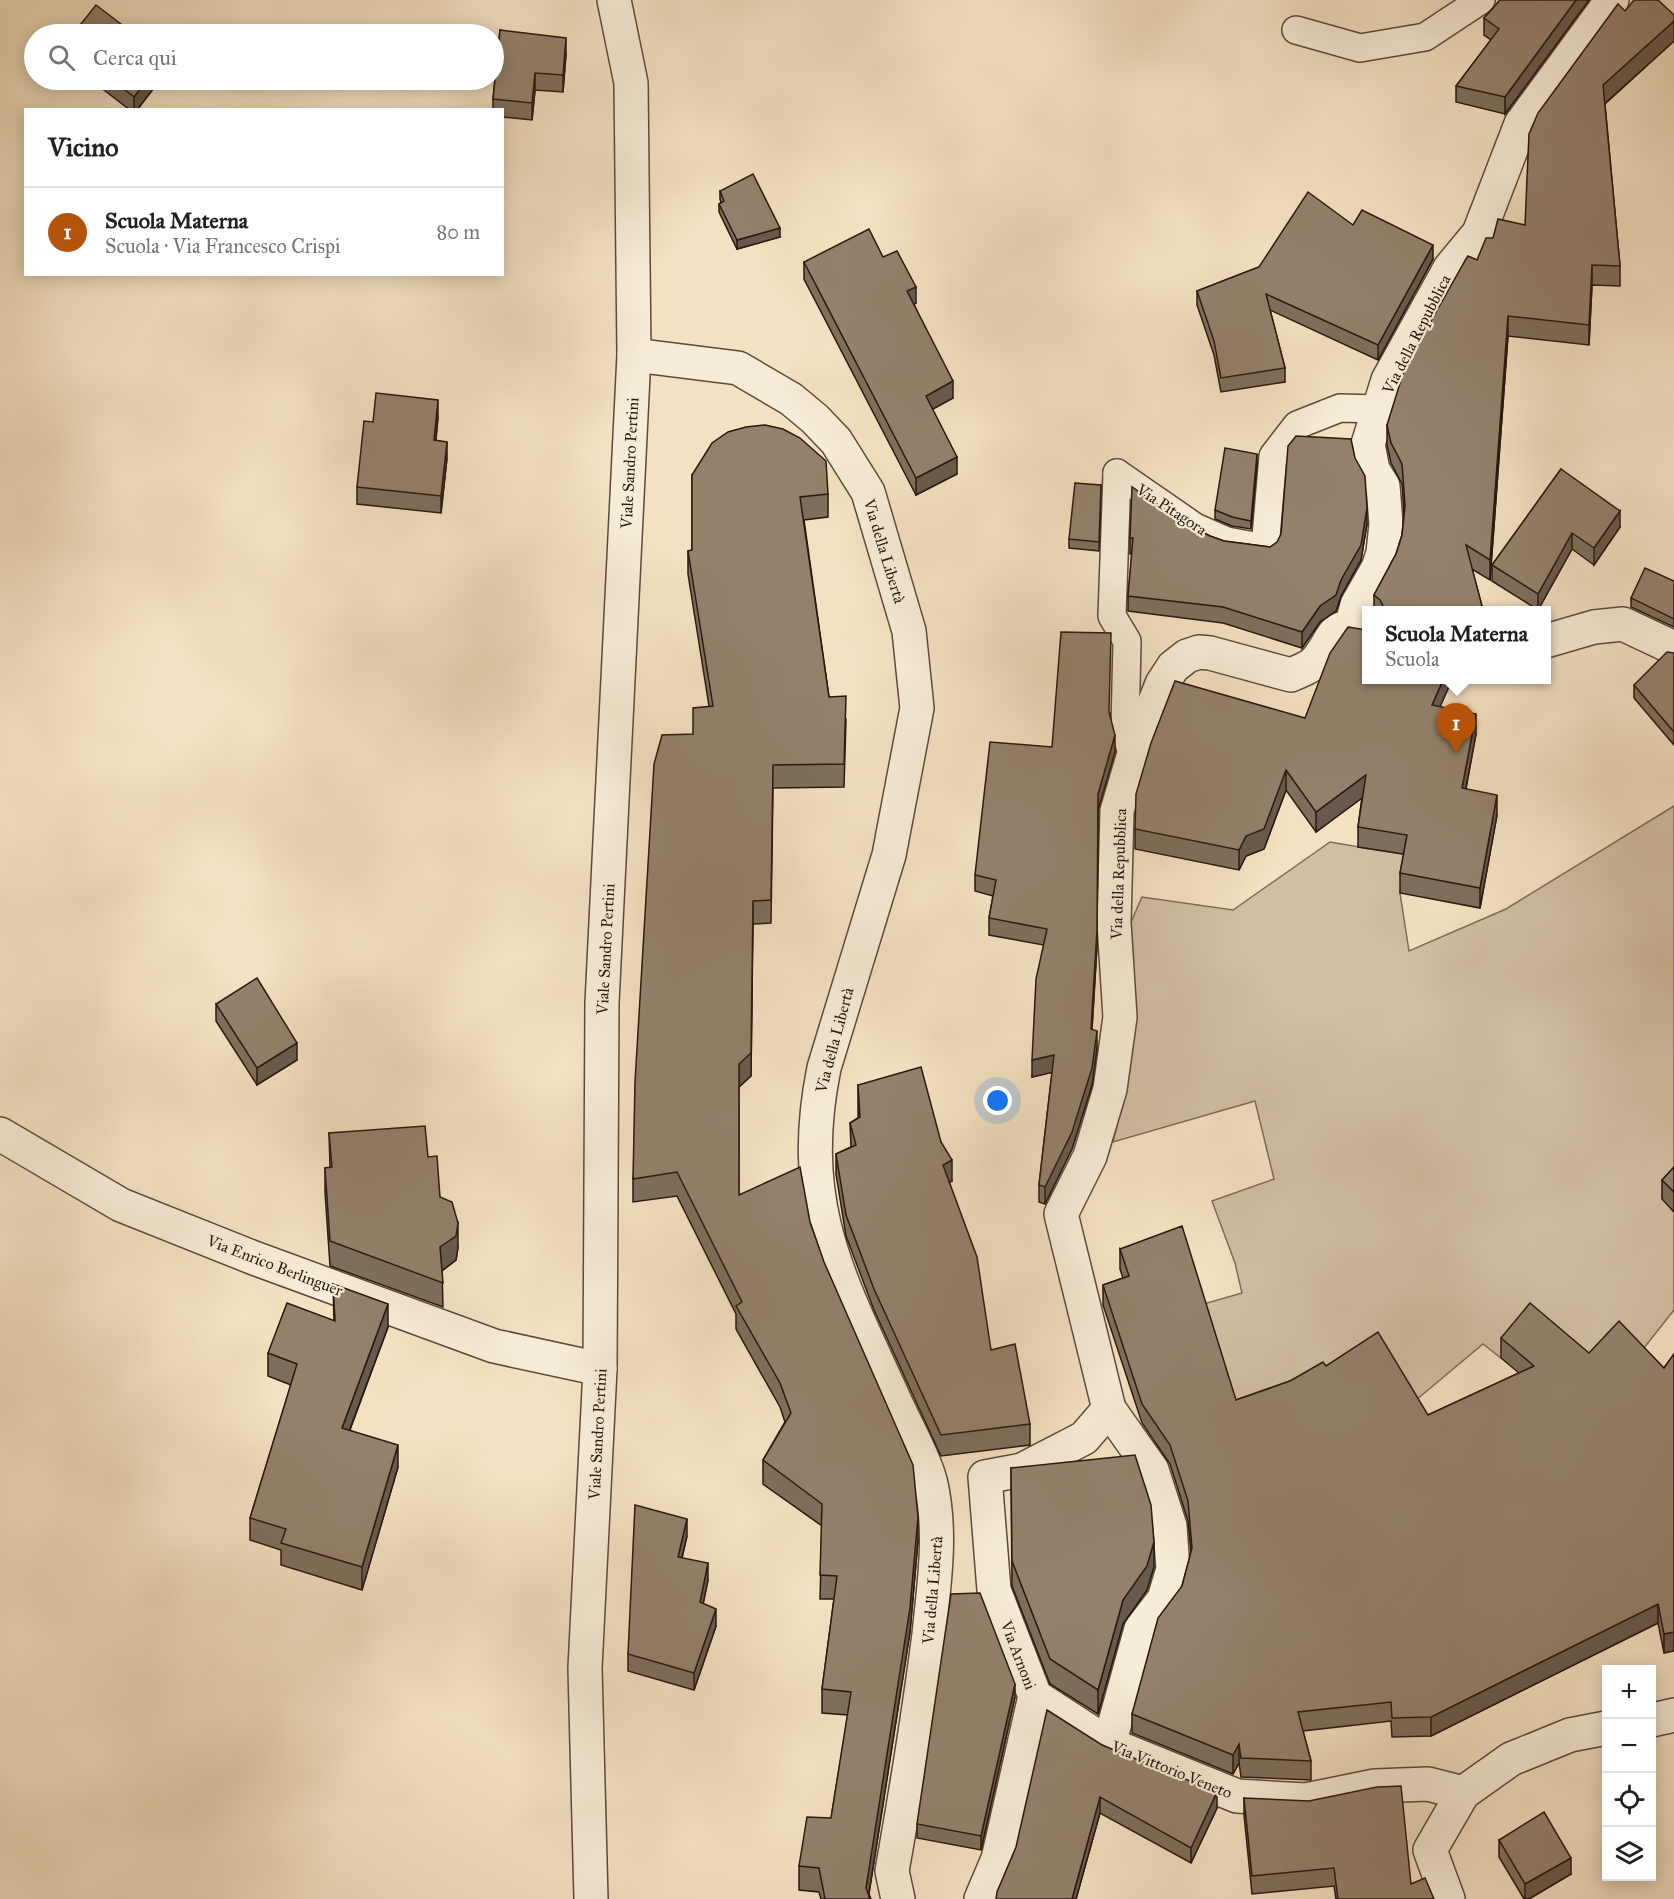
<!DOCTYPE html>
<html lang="it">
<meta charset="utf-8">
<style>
body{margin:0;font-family:"IM FELL Great Primer",serif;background:#f6f6f6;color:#202124}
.controls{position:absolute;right:18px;bottom:18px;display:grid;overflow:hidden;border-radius:0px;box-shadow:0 3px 15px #0003}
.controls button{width:54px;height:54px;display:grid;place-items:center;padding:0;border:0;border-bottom:2px solid #e0e0e0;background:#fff;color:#202124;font:30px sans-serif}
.you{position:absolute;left:998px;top:1101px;width:21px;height:21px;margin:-15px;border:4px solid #fff;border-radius:50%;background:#1a73e8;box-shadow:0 0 0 9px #1a73e833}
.badge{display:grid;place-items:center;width:39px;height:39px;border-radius:50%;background:#b45309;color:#fff;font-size:20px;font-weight:700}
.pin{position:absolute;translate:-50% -50px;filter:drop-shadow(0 2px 3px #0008)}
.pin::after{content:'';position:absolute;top:32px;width:21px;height:18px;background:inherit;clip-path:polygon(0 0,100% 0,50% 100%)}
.popup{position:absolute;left:1362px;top:606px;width:189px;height:78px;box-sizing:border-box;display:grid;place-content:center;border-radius:0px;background:#fff;filter:drop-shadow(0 2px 4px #0005);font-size:20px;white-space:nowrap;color:#757577}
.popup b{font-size:22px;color:#202124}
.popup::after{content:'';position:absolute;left:50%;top:100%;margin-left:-12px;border:12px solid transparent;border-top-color:#fff}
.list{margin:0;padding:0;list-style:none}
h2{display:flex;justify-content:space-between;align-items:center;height:78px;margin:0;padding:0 24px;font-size:26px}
h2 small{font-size:20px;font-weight:400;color:#757577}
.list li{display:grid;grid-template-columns:39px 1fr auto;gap:18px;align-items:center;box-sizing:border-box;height:90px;padding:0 24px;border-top:2px solid #e0e0e0}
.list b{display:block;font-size:22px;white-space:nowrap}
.list p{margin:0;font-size:20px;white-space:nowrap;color:#757577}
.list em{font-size:20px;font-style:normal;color:#757577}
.icon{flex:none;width:33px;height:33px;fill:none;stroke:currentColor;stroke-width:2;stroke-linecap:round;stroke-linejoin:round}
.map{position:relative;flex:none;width:1674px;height:1899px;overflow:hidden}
.search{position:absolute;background:#fff;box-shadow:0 3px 15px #0003;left:24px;top:24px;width:480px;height:66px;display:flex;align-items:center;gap:15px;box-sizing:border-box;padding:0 21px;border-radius:33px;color:#757577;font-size:22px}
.panel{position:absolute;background:#fff;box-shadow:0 3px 15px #0003;left:24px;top:108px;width:480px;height:168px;border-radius:0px}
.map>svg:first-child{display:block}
.green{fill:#d1bfa3;stroke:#7e6c5a;stroke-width:1.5}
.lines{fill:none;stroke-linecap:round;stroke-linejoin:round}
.service-casing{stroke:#5d4a3c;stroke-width:30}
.minor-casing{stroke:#5d4a3c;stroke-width:36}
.tertiary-casing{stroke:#5d4a3c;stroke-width:36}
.service{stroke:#f7ecd7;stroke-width:27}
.minor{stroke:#f7ecd7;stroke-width:33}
.tertiary{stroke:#f7ecd7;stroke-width:33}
.wall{fill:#7e6f5d;stroke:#2b1810;stroke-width:1.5}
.shaded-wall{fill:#675a4c;stroke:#2b1810;stroke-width:1.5}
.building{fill:#93816c;stroke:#2b1810;stroke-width:1.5}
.labels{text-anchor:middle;stroke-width:4.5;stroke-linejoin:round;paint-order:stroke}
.street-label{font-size:16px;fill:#2b1810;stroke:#f7ecd7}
</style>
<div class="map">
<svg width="1674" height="1899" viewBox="0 0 1674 1899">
<rect width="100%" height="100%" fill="#f3e1c1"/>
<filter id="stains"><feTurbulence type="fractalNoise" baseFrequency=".00333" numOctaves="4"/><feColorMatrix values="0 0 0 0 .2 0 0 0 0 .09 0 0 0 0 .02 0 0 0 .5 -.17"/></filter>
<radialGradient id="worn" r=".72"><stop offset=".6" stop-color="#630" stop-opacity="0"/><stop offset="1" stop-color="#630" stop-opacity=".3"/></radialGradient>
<polygon class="green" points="1674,806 1674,1186 1663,1199 1674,1212 1674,1310 1636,1358 1596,1365 1501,1358 1483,1344 1410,1405 1199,1433 1200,1305 1242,1293 1235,1263 1212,1201 1274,1179 1255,1101 1113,1142 1130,1071 1128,929 1142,897 1233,910 1330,842 1407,855 1400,893 1409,951 1506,909"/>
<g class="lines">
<g class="service-casing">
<g id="service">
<polyline points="1296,30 1360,48 1425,37 1481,0"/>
<polyline points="1117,473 1195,527 1227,541 1265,548 1273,456 1297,425 1340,408 1379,409"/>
<polyline points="1117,473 1112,616 1127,641 1125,729 1133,757"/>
</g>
</g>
<g class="minor-casing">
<g id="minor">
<path d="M634 355 738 368 791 399 815 419 836 441 868 492 909 631 917 708 889 855 824 1068C796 1207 840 1279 895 1401 906 1426 925 1459 931 1484 942 1534 934 1584 929 1634 919 1713 906 1792 892 1871L898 1899"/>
<polyline points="1351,627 1357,605 1378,568 1383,553 1386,524 1383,486 1373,470 1368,444 1388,380 1450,268 1479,233 1521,124 1612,0"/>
<polyline points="1546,641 1594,627 1623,624 1674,648"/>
<polyline points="0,1134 121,1205 254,1258 494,1346 600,1369"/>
<polyline points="1035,1696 1109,1744 1237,1796 1306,1800 1375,1786 1428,1784 1463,1793"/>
<polyline points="1652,1720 1674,1715"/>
<polyline points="1109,1744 1141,1629 1164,1599 1173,1569 1170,1526 1152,1470 1109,1409"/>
<path d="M981 1899 998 1859 1035 1696 994 1590 985 1477 1022 1470 1084 1438 1109 1409 1061 1214 1090 1156 1110 1089 1120 1017 1114 923 1117 811 1133 757 1162 684 1173 667 1187 656 1199 652 1210 653 1291 675C1299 671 1310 668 1316 661 1335 639 1330 619 1366 632"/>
<polyline points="1448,1899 1430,1850 1463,1793 1511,1759 1570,1735 1606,1728"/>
</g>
</g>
<g class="tertiary-casing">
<polyline id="tertiary" points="591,1899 585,1668 600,1369 602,1003 634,355 631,83 614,0"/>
</g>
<use href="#service" class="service"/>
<use href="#minor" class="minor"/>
<use href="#tertiary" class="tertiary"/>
</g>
<g class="wall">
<polygon points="1500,0 1589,0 1505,114 1456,102 1456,86 1491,40 1484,35 1484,18"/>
<polygon points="1625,11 1674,41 1605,104 1620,266 1620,286 1592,285 1589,345 1508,336 1490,580 1472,569 1483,610 1374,610 1374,595 1396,554 1402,535 1404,514 1402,484 1391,463 1387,445 1387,425 1477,260 1493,238 1525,225"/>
<polygon points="500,30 566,54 563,92 535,90 532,120 502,117 502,110 493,110 493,99"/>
<polygon points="91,80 160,80 137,110 130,110"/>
<polygon points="720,191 780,237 737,249 719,212 719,204 721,203 720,199"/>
<polygon points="1353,225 1433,259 1378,360 1270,310 1285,368 1285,382 1221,392 1214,355 1197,305 1197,291 1259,267"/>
<polygon points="883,257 916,303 914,304 953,398 932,409 957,474 916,495 804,279 804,262"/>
<polygon points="438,417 436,440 447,458 441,513 357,504 357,487 373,422"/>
<polygon points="1257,463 1251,529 1232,526 1215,519 1215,510"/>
<polygon points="1561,469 1620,527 1594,565 1572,549 1538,610 1492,581 1492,565"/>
<polygon points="692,475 828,494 828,517 804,520 829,697 846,719 844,787 773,788 771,923 753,924 751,1076 739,1087 739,1195 810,1222 918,1540 910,1632 869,1894 871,1899 821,1899 819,1892 799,1890 799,1866 831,1818 848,1715 822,1713 822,1689 834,1599 820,1599 822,1526 763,1484 763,1460 785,1422 780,1407 736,1329 736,1314 677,1196 633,1202 633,1179 693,734 709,706 688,574 688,551 692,550"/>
<polygon points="1101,485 1099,551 1069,548 1069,539"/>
<polygon points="1186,524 1210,536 1224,541 1270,547 1367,524 1361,560 1341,596 1336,611 1320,622 1302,648 1223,623 1128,611 1128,596 1132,554 1130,554 1130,538"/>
<polygon points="1674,581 1674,627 1631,607 1631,598"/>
<polygon points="1674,653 1674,745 1634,698 1634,685"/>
<polygon points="1440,707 1476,734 1466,789 1497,815 1480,908 1400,893 1400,873 1404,854 1358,847 1358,827 1362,797 1316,832 1286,790 1264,849 1246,856 1239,870 1135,849 1135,829 1305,718"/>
<polygon points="1110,713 1115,752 1098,810 1097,946 1092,1029 1097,1048 1092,1085 1072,1149 1045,1204 1039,1202 1039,1185 1052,1072 1032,1077 1044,945 989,935 989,918 993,896 975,891 975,875 1052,747"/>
<polygon points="216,1004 297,1060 257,1085 216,1021"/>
<polygon points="858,1085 941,1142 952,1181 949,1182 991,1350 1030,1424 1030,1445 941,1456 874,1310 846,1236 836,1174 836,1154 851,1147 850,1123 858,1118"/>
<polygon points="329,1133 428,1157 440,1197 458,1247 456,1260 442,1271 443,1307 330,1266 325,1192 325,1168 330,1168"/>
<polygon points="1674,1167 1674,1212 1662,1199 1662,1180"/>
<polygon points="1120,1249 1236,1400 1290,1381 1326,1366 1428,1415 1519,1373 1501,1358 1501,1338 1589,1353 1664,1368 1674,1354 1664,1653 1658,1623 1431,1736 1392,1737 1391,1721 1303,1731 1311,1761 1311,1780 1241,1777 1239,1763 1233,1774 1132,1733 1132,1714 1182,1586 1191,1553 1188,1521 1170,1464 1142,1423 1103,1305 1103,1285 1123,1278 1120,1269"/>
<polygon points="333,1284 388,1327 350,1430 398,1467 362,1590 281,1565 281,1550 250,1540 250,1518 291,1385 268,1376 268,1353 334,1321"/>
<polygon points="1011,1468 1154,1567 1147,1590 1123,1624 1098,1714 1050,1684 1012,1586"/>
<polygon points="687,1536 682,1558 708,1580 703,1604 716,1626 694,1690 628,1671 628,1654"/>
<polygon points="1015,1697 981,1850 917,1838 917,1824"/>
<polygon points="1102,1745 1217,1808 1191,1863 1100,1813 1076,1899"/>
<polygon points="1244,1798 1411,1884 1434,1899 1336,1899 1334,1886 1252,1894 1244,1815"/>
<polygon points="1499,1840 1571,1874 1529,1899 1524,1899 1499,1857"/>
</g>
<g class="shaded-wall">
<polygon points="1576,0 1589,0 1505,114 1505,97"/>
<polygon points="1674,21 1674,41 1603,105 1603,85"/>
<polygon points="566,38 566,54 563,92 563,75"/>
<polygon points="535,73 535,90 532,120 532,103"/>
<polygon points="147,80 160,80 137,110 134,110 134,97"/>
<polygon points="780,228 780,237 737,249 737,240"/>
<polygon points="1433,245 1433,259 1378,360 1378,345"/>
<polygon points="1592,265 1592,285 1589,345 1589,325"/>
<polygon points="916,287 916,303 907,308 907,291"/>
<polygon points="1508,316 1508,336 1490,580 1490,560"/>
<polygon points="953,381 953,398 926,413 926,396"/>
<polygon points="438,400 438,417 434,457 434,440"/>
<polygon points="447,442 447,458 441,513 441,496"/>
<polygon points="1257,454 1257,463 1251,529 1251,521"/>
<polygon points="957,457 957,474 916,495 916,478"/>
<polygon points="1367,508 1367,524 1361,560 1341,596 1336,611 1320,622 1302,648 1302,632 1320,606 1341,580"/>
<polygon points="1620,511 1620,527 1594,565 1594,548"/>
<polygon points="1572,533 1572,549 1538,610 1538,594"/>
<polygon points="1443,680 1452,680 1432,725 1432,705"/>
<polygon points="1476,714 1476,734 1462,808 1462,788"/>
<polygon points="1115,735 1115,752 1098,810 1097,946 1091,1046 1098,794"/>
<polygon points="1286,770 1286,790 1264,849 1246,856 1239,870 1239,850 1246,836"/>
<polygon points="1366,775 1366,795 1316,832 1316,812"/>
<polygon points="1497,795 1497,815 1480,908 1480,888"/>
<polygon points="753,901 751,1076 739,1087 739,1064"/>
<polygon points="1097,1031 1097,1048 1092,1085 1072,1149 1045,1204 1045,1187"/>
<polygon points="297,1043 297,1060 257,1085 257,1068"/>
<polygon points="1054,1055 1054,1072 1032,1077 1032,1060"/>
<polygon points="952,1160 952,1181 943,1186 943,1165"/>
<polygon points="458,1223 458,1247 456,1260 440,1272 440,1247"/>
<polygon points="388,1304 388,1327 342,1450 342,1428"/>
<polygon points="398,1445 398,1467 362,1590 362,1567"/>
<polygon points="918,1517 918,1540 910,1632 868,1899 866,1888"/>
<polygon points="687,1519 687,1536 678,1574 678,1557"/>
<polygon points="1154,1542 1154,1567 1147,1590 1123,1624 1098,1714 1098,1690 1123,1600"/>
<polygon points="708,1563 708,1580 700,1619 700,1602"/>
<polygon points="1658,1604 1658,1623 1431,1736 1431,1717"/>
<polygon points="716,1609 716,1626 694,1690 694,1673"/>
<polygon points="1674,1632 1674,1651 1664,1653 1664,1634"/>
<polygon points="1015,1684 1015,1697 981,1850 981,1836"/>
<polygon points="1239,1744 1239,1763 1233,1774 1233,1755"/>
<polygon points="1217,1792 1217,1808 1191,1863 1191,1848"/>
<polygon points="1100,1797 1100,1813 1076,1899 1072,1899"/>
<polygon points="1571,1858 1571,1874 1529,1899 1525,1899 1525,1884"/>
</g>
<g class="building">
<polygon points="1500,0 1576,0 1505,97 1456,86 1499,29 1484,18"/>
<polygon points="1634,0 1658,0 1674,15 1674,21 1603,85 1620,266 1592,265 1589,325 1508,316 1490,560 1466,545 1483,610 1384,610 1384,608 1380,600 1374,595 1396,554 1402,535 1405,506 1402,464 1391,443 1387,425 1405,367 1466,259 1468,256 1477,260 1486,238 1493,238 1498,219 1525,225 1529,134 1538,113 1618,4 1625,11"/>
<polygon points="96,5 134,34 73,34"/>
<polygon points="500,30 566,38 563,75 535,73 532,103 493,99"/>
<polygon points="113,80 147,80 134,97"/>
<polygon points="753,174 780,228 737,240 719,204 724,201 720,191"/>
<polygon points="1308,192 1353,225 1362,210 1433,245 1378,345 1266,294 1285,368 1221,378 1214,341 1197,291 1259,267"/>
<polygon points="869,229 883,257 897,251 916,287 907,291 953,381 926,396 957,457 916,478 804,262"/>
<polygon points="376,393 438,400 434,440 447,442 441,496 357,487 364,421 373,422"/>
<polygon points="765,425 783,429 800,438 826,461 828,494 800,497 829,697 846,696 844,764 773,765 771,900 753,901 751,1053 739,1064 739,1195 800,1167 810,1222 824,1262 913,1465 918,1517 910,1608 866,1888 870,1899 825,1899 819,1868 799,1866 807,1817 831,1818 851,1692 822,1689 837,1576 820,1575 822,1504 763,1460 791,1413 780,1383 736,1306 742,1302 677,1172 633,1179 635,1082 654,764 662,735 693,734 693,708 713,706 688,551 692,550 692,475 712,443 728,432 746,427"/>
<polygon points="1296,436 1351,439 1355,458 1365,476 1367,508 1361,545 1341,580 1336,595 1320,606 1302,632 1223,607 1128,596 1133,538 1130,538 1132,487 1186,524 1210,536 1224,541 1270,547 1277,542 1281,534 1288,446"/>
<polygon points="1225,448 1257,454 1251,521 1232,517 1215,510"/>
<polygon points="1561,469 1620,511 1594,548 1572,533 1538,594 1492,565"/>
<polygon points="1075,483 1101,485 1099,542 1069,539"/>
<polygon points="1645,568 1674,581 1674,619 1631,598"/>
<polygon points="1348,627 1366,630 1366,680 1443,680 1432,705 1476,714 1462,788 1497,795 1480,888 1400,873 1407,835 1358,827 1366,775 1316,812 1286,770 1264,829 1246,836 1239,850 1135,829 1136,794 1151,743 1175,681 1305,718 1330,653"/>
<polygon points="1061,632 1111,633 1109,712 1115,735 1098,794 1097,929 1091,1029 1097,1031 1092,1068 1072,1132 1045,1187 1039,1185 1054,1055 1032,1060 1036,979 1047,929 989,918 996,880 975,875 990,742 1052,747"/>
<polygon points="1667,652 1674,653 1674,732 1634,685"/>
<polygon points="257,978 297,1043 257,1068 216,1004"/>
<polygon points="921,1067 941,1142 952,1160 943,1165 977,1257 991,1350 1015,1344 1030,1424 941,1435 874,1289 846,1215 836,1154 856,1145 850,1123 860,1117 858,1085"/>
<polygon points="425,1126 428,1157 437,1156 440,1197 452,1202 458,1223 456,1236 440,1247 443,1283 330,1241 325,1168 332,1167 329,1133"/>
<polygon points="1674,1167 1674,1192 1662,1180"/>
<polygon points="1182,1226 1236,1400 1290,1381 1323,1362 1326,1366 1378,1332 1428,1415 1534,1366 1501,1338 1530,1303 1589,1353 1619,1321 1664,1368 1674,1354 1674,1632 1664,1634 1658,1604 1431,1717 1392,1718 1391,1702 1298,1712 1311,1761 1241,1758 1239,1744 1233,1755 1132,1714 1158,1618 1182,1586 1192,1548 1188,1501 1170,1445 1142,1404 1103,1285 1129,1276 1120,1249"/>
<polygon points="333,1284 388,1304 342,1428 398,1445 362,1567 281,1543 286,1529 250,1518 297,1364 268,1353 287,1303 335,1321"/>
<polygon points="1135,1455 1151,1505 1154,1542 1147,1566 1123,1600 1098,1690 1050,1659 1012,1561 1011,1468"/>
<polygon points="635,1505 687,1519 678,1557 708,1563 700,1602 716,1609 694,1673 628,1654"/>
<polygon points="980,1593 1015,1684 981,1836 917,1824 951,1594"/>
<polygon points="1047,1710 1102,1745 1217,1792 1191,1848 1100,1797 1072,1899 996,1899 997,1892 1016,1847"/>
<polygon points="1401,1786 1411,1884 1425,1878 1434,1899 1338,1899 1334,1868 1252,1876 1244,1798 1309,1801 1377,1787"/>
<polygon points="1544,1812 1571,1858 1525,1884 1499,1840"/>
</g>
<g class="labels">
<g class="street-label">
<text transform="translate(1416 334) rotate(-63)" y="6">Via della Repubblica</text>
<text transform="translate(629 463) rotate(-87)" y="6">Viale Sandro Pertini</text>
<text transform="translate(1172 509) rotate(33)" y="6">Via Pitagora</text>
<text transform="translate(885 551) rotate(73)" y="6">Via della Libertà</text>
<text transform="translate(1118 874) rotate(-88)" y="6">Via della Repubblica</text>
<text transform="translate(605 949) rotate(-87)" y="6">Viale Sandro Pertini</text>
<text transform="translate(834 1040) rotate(-75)" y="6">Via della Libertà</text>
<text transform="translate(275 1265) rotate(21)" y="6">Via Enrico Berlinguer</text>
<text transform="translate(597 1434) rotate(-87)" y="6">Viale Sandro Pertini</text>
<text transform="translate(932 1590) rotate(-85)" y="6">Via della Libertà</text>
<text transform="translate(1019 1655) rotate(69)" y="6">Via Arnoni</text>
<text transform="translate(1172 1769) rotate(22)" y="6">Via Vittorio Veneto</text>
</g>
</g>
<rect width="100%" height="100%" filter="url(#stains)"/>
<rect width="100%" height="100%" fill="url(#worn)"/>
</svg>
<div class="controls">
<button>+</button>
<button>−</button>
<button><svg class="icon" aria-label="locate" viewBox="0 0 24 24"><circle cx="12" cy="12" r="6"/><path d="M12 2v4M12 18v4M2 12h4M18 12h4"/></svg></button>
<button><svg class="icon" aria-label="layers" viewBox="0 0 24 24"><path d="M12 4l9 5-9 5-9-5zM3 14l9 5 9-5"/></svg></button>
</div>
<div class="you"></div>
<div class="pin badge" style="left:1456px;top:753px">1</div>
<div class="popup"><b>Scuola Materna</b>Scuola</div>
<div class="search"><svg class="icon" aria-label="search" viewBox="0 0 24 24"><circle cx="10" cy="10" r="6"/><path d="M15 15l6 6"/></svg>Cerca qui</div>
<section class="panel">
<h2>Vicino<small></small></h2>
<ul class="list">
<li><span class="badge">1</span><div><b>Scuola Materna</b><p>Scuola · Via Francesco Crispi</p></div><em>80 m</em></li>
</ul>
</section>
</div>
